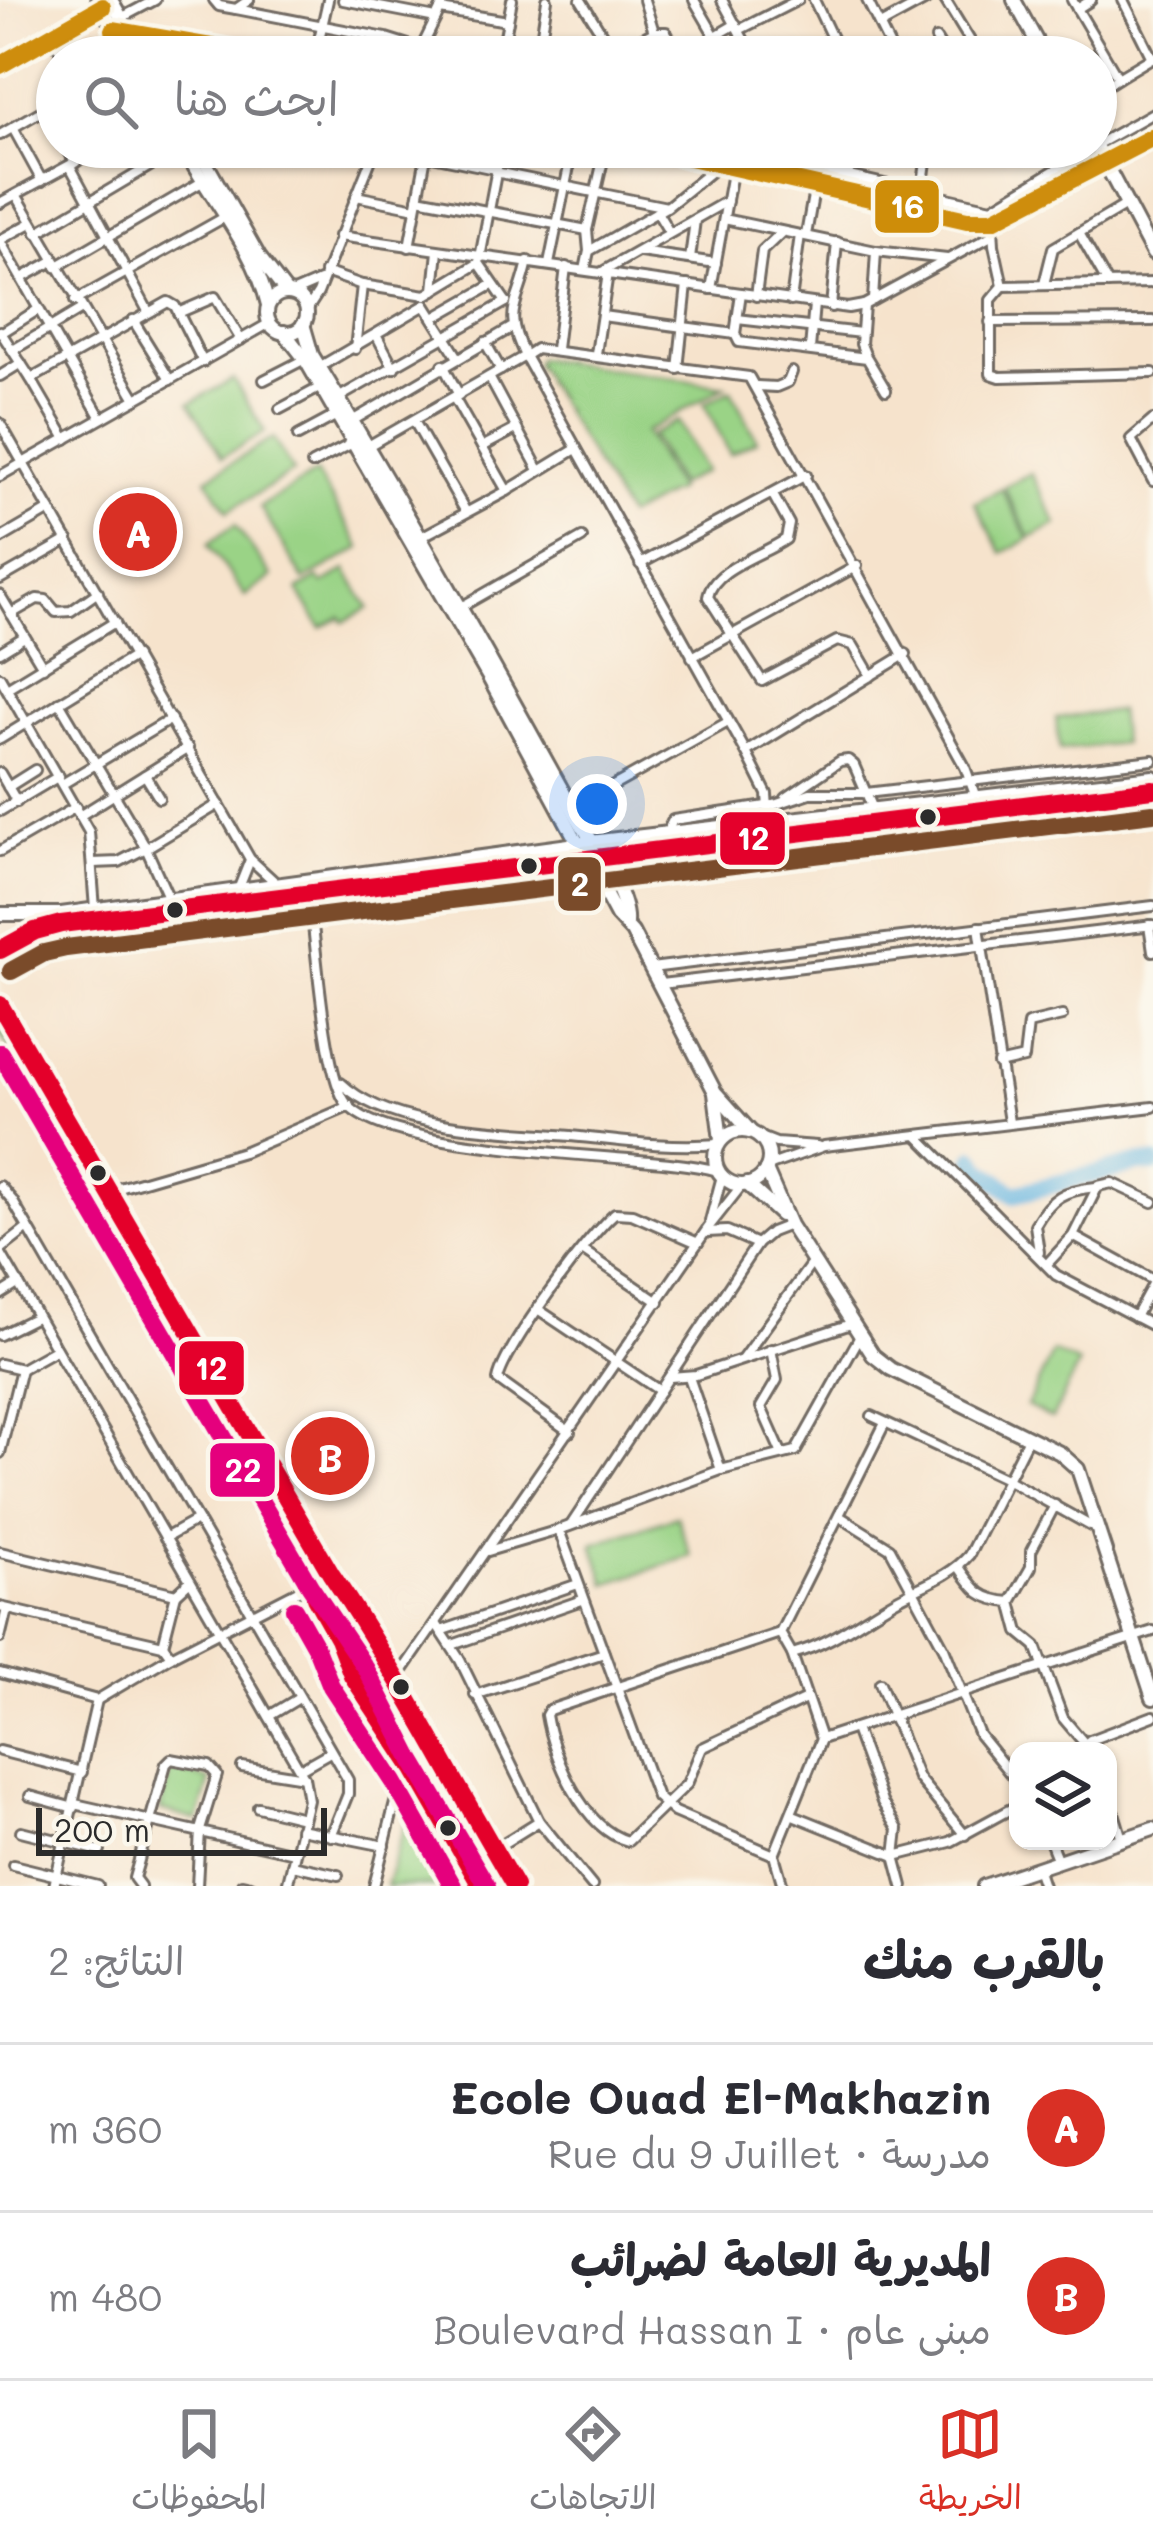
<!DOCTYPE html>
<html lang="ar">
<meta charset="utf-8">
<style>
body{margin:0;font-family:Mali,"Playpen Sans Arabic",sans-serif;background:#f7f7f7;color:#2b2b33;direction:rtl}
.controls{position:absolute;right:36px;bottom:36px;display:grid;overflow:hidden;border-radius:24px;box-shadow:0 3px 9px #0004}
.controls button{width:108px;height:108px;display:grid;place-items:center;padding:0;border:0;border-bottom:3px solid #e1e1e2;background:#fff;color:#2b2b33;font:60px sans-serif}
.scale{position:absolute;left:36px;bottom:30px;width:291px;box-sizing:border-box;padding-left:12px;border:6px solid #2b2b2b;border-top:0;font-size:33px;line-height:42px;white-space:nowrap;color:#2b2b2b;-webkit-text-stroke:9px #fbf7ec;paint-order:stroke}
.you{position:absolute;left:597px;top:804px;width:42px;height:42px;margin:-30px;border:9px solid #fff;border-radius:50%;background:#1a73e8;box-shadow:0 0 0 18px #1a73e833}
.badge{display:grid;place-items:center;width:78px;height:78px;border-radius:50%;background:#d93025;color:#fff;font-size:39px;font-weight:700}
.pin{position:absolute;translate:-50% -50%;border:6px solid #fff;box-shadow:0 3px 12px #0006}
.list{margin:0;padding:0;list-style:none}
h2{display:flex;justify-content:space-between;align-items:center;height:156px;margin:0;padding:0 48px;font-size:51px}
h2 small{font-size:39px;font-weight:400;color:#7c7c81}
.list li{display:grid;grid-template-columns:78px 1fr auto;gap:36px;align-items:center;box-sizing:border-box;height:168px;padding:0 48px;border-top:3px solid #e1e1e2}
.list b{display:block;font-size:45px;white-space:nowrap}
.list p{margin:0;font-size:39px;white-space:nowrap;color:#7c7c81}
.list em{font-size:39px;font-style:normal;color:#7c7c81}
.icon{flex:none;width:66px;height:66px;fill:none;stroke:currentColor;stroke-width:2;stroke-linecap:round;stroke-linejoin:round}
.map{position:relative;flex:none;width:1153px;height:1886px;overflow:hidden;direction:ltr}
.search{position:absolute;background:#fff;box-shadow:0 3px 9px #0004;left:36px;right:36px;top:36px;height:132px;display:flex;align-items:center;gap:30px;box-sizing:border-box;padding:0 42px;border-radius:66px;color:#7c7c81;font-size:45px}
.sheet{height:492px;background:#fff}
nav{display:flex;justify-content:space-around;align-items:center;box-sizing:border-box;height:168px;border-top:3px solid #e1e1e2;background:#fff;font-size:33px;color:#7c7c81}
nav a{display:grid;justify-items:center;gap:6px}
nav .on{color:#d93025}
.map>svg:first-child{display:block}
.green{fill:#9ad386;stroke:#627f58;stroke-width:3}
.forest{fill:#7bb573;stroke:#53704f;stroke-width:3}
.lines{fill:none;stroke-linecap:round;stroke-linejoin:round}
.river{stroke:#64b3df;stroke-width:18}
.street-casing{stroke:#726b63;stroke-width:14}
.secondary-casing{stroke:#726b63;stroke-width:18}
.street{stroke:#fff;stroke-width:8}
.secondary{stroke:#fff;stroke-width:12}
.bus-1-casing{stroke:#fbf7ec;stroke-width:27}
.bus-2-casing{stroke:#fbf7ec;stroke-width:27}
.bus-3-casing{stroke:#fbf7ec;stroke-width:27}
.bus-4-casing{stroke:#fbf7ec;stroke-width:27}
.bus-1{stroke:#e4002b;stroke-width:18}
.bus-2{stroke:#7a4b2a;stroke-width:18}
.bus-3{stroke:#e5007d;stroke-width:18}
.bus-4{stroke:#ce8d09;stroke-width:18}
.bus-dot{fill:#2b2b2b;stroke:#fbf7ec;stroke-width:4.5}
.line-badge{stroke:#fbf7ec;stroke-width:4.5}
.badge-label{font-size:33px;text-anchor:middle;font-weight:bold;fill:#fff}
</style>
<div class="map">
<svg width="1153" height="1886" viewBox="0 0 1153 1886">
<rect width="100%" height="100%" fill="#fbf7ec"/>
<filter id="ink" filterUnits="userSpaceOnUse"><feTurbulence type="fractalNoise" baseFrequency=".00833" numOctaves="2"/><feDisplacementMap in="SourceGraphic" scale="24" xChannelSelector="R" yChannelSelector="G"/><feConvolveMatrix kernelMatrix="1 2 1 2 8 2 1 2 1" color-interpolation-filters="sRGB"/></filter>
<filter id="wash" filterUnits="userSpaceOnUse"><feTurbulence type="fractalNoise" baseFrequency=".004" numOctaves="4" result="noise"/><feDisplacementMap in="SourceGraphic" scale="48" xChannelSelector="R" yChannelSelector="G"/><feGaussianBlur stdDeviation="2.7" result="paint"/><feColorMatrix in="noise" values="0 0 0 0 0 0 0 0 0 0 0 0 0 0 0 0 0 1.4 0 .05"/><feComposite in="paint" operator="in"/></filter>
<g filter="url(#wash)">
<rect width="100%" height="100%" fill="#f6e3cc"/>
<g class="green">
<polygon points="538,358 725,386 645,432 677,490 627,517 535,363"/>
<polygon points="233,379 265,432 222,457 190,403"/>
<polygon points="731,390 757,440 730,454 704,404"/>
<polygon points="678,421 705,471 678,485 651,435"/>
<polygon points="273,438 293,472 228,511 207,478"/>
<polygon points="316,473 361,548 304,580 260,507"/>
<polygon points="1031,473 1057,524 1030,538 1004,487"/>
<polygon points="1002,489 1029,539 1002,553 975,503"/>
<polygon points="235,525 272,577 245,596 208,544"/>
<polygon points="346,570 369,608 344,622 341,617 321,628 298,590 318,578 323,584"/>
<polygon points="1118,711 1122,743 1060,750 1056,718"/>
<polygon points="1053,1352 1079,1364 1052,1419 1027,1406"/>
<polygon points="677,1516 691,1556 606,1584 593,1544"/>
<polygon points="171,1769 210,1780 198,1821 160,1810"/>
<polygon points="422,1806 469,1886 386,1886 408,1815"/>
</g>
<polygon class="forest" points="0,1016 319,1566 312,1570 0,1033"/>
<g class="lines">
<polyline class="river" points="974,1158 981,1169 1015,1194 1140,1163 1153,1164"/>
</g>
</g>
<g filter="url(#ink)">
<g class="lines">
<g class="street-casing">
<g id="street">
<polyline points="214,0 219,6 236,9 249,0"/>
<polyline points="343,0 436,18"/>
<polyline points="581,0 615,55"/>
<polyline points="694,0 727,57"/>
<polyline points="722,0 753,57"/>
<polyline points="814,0 841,57"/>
<polyline points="867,0 895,57"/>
<polyline points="945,0 980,57"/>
<polyline points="1072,0 1118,78 1153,57"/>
<polyline points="1123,0 1152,58"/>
<polyline points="236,9 386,38 421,49"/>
<polyline points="1077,9 1091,0"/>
<polyline points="440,10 508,21"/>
<polyline points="119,19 155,0"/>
<polyline points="880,25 926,0"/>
<polyline points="114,30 269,57"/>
<polyline points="739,30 798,0"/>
<polyline points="654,32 666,32 681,57"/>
<polyline points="51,35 64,57"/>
<polyline points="936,39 947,57"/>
<polyline points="505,40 540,45 541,57"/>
<polyline points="423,44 493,57"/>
<polyline points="540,45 547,0"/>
<polyline points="137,46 192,57"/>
<polyline points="614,54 654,32 644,0"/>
<polyline points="315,57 328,0"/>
<polyline points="417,57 445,0"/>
<polyline points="496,57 502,52 512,0"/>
<polyline points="680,57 736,24"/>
<polyline points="759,57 775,50 782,57"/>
<polyline points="954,57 973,46"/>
<polyline points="0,65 102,7"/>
<polyline points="1096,92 1118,78"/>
<polyline points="45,109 57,129"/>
<polyline points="13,128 42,181"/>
<polyline points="0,135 57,102"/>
<polyline points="1096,145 1153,113"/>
<polyline points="67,147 75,163"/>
<polyline points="356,147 375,151"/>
<polyline points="388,147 495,169"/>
<polyline points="501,147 479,263 506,302"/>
<polyline points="646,147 967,220 993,220 1153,137"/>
<polyline points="719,147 992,208 1093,147"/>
<polyline points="836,147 849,173"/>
<polyline points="70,166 148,311"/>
<polyline points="495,172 667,207 720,164"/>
<polyline points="922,191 928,147"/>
<polyline points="17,196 136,399"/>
<polyline points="356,196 416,208"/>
<polyline points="418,198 587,230"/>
<polyline points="0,203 103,147"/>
<polyline points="992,208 994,245 1003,286 991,300 991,374 1000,377 1153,373"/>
<polyline points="657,212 669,232"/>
<polyline points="724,219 876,251 947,259"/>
<polyline points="37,233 182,147"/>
<polyline points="1079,233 1108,284"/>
<polyline points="806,235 815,184"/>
<polyline points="339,236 848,308 864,305 993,235"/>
<polyline points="0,240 31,223"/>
<polyline points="0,241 101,418"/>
<polyline points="409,247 426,156"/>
<polyline points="589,251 587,230 606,147"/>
<polyline points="640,252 716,263"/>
<polyline points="690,259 695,220"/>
<polyline points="549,264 573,147"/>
<polyline points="56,267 202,182"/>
<polyline points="585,270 589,251 666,207"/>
<polyline points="325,272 362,285 426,295 479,263"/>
<polyline points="602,272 727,201"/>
<polyline points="22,278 53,261"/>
<polyline points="1044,284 1053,248 1126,205"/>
<polyline points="1003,286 1153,283"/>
<polyline points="711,289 736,150"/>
<polyline points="434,290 438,251"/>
<polyline points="292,293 320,281"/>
<polyline points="741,293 735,334 739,342 867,358 886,390"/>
<polyline points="756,296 762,251 782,232"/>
<polyline points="873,300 876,251"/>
<polyline points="75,301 225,217"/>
<polyline points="791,301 800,235"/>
<polyline points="864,305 861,344 866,357"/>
<polyline points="831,307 837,242"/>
<polyline points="307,310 318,293 376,147"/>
<polyline points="178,313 215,297 241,340"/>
<polyline points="602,316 735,334"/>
<polyline points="434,318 492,285"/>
<polyline points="737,319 861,333"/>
<polyline points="133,320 170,380"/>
<polyline points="990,322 1153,321"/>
<polyline points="0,331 31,379 168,302 175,306 203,362"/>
<polyline points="1,333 39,309"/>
<polyline points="377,336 394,368"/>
<polyline points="485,342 501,370"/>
<polyline points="355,349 362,285"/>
<polyline points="556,349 566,267"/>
<polyline points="810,349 814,304"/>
<polyline points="13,350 80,310"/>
<polyline points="596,354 608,273"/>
<polyline points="443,365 459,395"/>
<polyline points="321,366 425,305 457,356"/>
<polyline points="678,369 687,285"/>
<polyline points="0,376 21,363"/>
<polyline points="489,377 539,470"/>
<polyline points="31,379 66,439"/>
<polyline points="264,380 305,359"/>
<polyline points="757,386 776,387 788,382 792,372"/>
<polyline points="338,398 506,302"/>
<polyline points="454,398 507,491"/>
<polyline points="280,409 321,387"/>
<polyline points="1153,420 1131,439 1153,481"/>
<polyline points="352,421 511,328"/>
<polyline points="414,421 466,512"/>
<polyline points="0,423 250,859 276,883"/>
<polyline points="298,436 337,415"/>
<path d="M368 446 525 356C502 308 518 309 528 261"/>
<polyline points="482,447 516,429"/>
<polyline points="312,464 353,443"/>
<polyline points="0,476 270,323"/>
<path d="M773 495 789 524 786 539C764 555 713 568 708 597L762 681 837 641 853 645 871 676"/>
<polyline points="421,537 507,491 576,449"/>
<polyline points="0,539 50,510"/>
<polyline points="640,564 806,475"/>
<polyline points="0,579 68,540"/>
<polyline points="0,595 43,667"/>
<polyline points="461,607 582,538"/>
<polyline points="11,614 37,599 46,600 56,612 71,611 98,592"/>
<polyline points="0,652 24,637"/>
<polyline points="692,657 857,566"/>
<polyline points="0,677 89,832 95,909"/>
<polyline points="7,688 115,622"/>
<polyline points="59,702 146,848 119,862 93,863"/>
<polyline points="0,739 135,656"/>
<polyline points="746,752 906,654"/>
<polyline points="0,773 17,802"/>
<polyline points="145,775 159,798"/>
<polyline points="64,783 171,719"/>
<polyline points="8,787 35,770"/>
<polyline points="786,798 840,761 848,760 854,765 873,809"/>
<polyline points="588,800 728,722"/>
<polyline points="768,807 810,793 866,793 1153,760"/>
<polyline points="0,811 59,776"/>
<polyline points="81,815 188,748"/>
<polyline points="769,822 767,794 746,752 525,356 536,349 749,377 965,767 988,831"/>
<polyline points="666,834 673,820 773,805"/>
<polyline points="688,848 696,864 702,866 1153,811"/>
<polyline points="0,851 76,807"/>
<polyline points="238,890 250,860"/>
<path d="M309 892C316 939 323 1064 344 1100 377 1157 648 1151 718 1171"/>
<polyline points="169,899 146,848 219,804"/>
<polyline points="1149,925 1153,951"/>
<polyline points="979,927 1009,1122"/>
<polyline points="651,968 1153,906"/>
<polyline points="661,984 1153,925"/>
<polyline points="998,1064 1024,1058 1028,1024 1062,1016"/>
<path d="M341 1083C391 1131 505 1130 571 1136 620 1141 669 1148 719 1144"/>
<polyline points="758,1136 776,1143 817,1146"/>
<polyline points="919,1137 1056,1275 1153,1326"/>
<polyline points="768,1166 824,1146 1153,1107"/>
<polyline points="0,1186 12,1200 348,1780 348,1794 331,1836"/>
<polyline points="109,1191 243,1152 350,1106"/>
<polyline points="710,1221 722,1176"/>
<polyline points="707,1232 727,1231 757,1244"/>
<polyline points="1073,1236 1153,1280"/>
<polyline points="0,1250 28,1228"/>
<polyline points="582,1250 659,1302"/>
<polyline points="0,1252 304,1777 308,1800 287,1886"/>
<path d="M1039 1252 1035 1225C1051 1197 1064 1190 1096 1187"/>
<polyline points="1047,1264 1073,1236 1098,1186 1112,1183 1153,1202"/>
<polyline points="0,1295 19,1283"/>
<polyline points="539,1310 660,1391"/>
<polyline points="1135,1317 1153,1284"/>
<polyline points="0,1335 36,1317"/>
<polyline points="771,1349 777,1380 761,1407 781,1452"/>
<polyline points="743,1358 812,1263"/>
<polyline points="0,1364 21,1369 55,1350"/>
<polyline points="670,1377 696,1375 851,1324"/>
<polyline points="689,1377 721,1470"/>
<polyline points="872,1416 1006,1479 1098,1530"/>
<path d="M570 1432 498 1380C503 1350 589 1234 615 1213L632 1214 698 1243"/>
<polyline points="0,1453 21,1369"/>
<polyline points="1055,1505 1031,1551 1031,1567 1011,1602 1019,1632 1036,1646 1063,1718 1091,1751"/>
<polyline points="839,1516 890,1548 944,1648 979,1735 1018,1783"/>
<polyline points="571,1525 757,1244 771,1232 789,1225"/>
<polyline points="559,1530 657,1797 674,1812 774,1855"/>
<polyline points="165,1538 197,1520"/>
<polyline points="488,1551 559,1530 721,1470 796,1451 859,1338"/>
<polyline points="0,1552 176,1594 190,1581"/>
<path d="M959 1567C975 1591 982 1600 1011 1602"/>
<polyline points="0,1607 163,1645 171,1656"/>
<polyline points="437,1625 460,1660 539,1821 592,1886"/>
<polyline points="444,1630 578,1584"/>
<polyline points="780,1633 792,1654 821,1739 774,1855 783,1886"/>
<polyline points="0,1638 7,1609"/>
<polyline points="163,1645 176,1594"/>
<polyline points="452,1645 582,1600"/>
<path d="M792 1654C831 1644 860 1620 895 1600 920 1586 950 1577 969 1555L1028 1438"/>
<polyline points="0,1673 97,1700 54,1886"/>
<polyline points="399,1676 708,1228 742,1185"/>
<polyline points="880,1683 918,1778 965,1835"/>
<polyline points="475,1695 604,1653"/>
<path d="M806 1699 702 1748 687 1784 628 1841C583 1829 553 1757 546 1715L549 1710 780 1633 885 1423"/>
<polyline points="97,1700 171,1656 331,1574"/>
<polyline points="269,1716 299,1698"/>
<polyline points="855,1729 882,1802 898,1829 895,1856 950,1842 1018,1805"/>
<polyline points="821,1739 1153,1631"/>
<polyline points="0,1751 82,1772"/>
<polyline points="1077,1751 1090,1740 1153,1716"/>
<polyline points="242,1767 304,1777"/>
<polyline points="300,1769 330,1752"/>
<polyline points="1108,1793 1122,1839"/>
<polyline points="30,1796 74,1808"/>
<polyline points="75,1804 294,1853"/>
<polyline points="258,1807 303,1818"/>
<polyline points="396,1809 424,1788 449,1776"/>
<polyline points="793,1815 895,1856 903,1886"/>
<polyline points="300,1829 385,1846"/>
<polyline points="21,1831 100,1851"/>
<polyline points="1050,1841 1058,1861"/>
<polyline points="494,1849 539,1821"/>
<polyline points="13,1865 98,1886"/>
<polyline points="292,1865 338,1875"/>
<polyline points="1037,1868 1043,1886"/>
<polyline points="242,1884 251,1886"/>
<polyline points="140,1886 134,1878 166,1764 171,1759 209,1766 217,1775 200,1830 197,1886"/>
<polyline points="374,1886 397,1795 410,1763"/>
</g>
</g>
<g class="secondary-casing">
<g id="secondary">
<polyline points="97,0 130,57"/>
<polyline points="111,0 144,57"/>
<polyline points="1014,0 1045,57"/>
<polyline points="1096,146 1153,254"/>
<path d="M183 147C210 198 255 248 268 305"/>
<polyline points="197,147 259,257 286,292"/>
<circle cx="287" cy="313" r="20"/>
<path d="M303 324 312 355C403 503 488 655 572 808 586 834 629 894 626 922"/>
<polyline points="284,332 305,359 488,676 617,916 632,932 715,1092 751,1132"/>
<polyline points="557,869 575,875 602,893"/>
<polyline points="0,914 61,914 591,842 1153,777"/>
<polyline points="0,950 35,931 61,924 1153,789"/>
<polyline points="0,1005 331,1574 387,1657 434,1749 515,1886"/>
<polyline points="0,1050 308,1582 338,1638 352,1675 414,1769 481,1886"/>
<polyline points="715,1093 721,1140"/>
<circle cx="742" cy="1158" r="27"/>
<polyline points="766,1170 790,1225 873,1355 891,1369 1060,1453 1078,1469 1153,1698"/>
<polyline points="747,1184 781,1215"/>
<polyline points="984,1886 1153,1829"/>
</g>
</g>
<use href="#street" class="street"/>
<use href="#secondary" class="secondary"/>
<g class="bus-1-casing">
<g id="bus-1">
<polyline points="0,950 35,931 61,924 1153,789"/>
<path d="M0 1005 331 1574C399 1674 453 1782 515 1886"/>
<polyline points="315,1597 338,1638 352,1675 414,1769 481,1886"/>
</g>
</g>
<g class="bus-2-casing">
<polyline id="bus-2" points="11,971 44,953 66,948 1153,813"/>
</g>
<g class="bus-3-casing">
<g id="bus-3">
<polyline points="0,1053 310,1586 366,1669 413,1761 487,1886"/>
<polyline points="294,1609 316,1648 331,1686 394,1782 453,1886"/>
</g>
</g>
<g class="bus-4-casing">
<g id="bus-4">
<polyline points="114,30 269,57"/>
<polyline points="0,65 102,7"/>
<polyline points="646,147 967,220 993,220 1153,137"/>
</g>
</g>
<use href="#bus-1" class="bus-1"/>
<use href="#bus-2" class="bus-2"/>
<use href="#bus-3" class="bus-3"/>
<use href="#bus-4" class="bus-4"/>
</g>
</g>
<g class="bus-dot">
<circle cx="928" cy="817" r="10"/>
<circle cx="529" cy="866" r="10"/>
<circle cx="175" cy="910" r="10"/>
<circle cx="98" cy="1173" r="10"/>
<circle cx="401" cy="1687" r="10"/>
<circle cx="448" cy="1828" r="10"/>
</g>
<g class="line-badge">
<rect x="873" y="178" width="68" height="57" rx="12" fill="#ce8d09"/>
<rect x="718" y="810" width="69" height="57" rx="12" fill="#e4002b"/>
<rect x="556" y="855" width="47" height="58" rx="12" fill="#7a4b2a"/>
<rect x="177" y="1339" width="69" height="58" rx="12" fill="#e4002b"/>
<rect x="208" y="1441" width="69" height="58" rx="12" fill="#e5007d"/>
</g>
<g class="badge-label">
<text x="907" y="218">16</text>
<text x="753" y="850">12</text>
<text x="580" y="896">2</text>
<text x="211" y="1380">12</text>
<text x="243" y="1482">22</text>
</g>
</svg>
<div class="controls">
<button><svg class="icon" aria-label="layers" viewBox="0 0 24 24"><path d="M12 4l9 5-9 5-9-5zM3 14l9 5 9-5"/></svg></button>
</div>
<div class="scale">200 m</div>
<div class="you"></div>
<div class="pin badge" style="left:138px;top:532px">A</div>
<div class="pin badge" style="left:330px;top:1456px">B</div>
<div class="search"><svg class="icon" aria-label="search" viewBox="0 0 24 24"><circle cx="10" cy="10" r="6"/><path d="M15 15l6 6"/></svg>ابحث هنا</div>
</div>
<section class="sheet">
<h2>بالقرب منك<small>النتائج: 2</small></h2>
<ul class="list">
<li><span class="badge">A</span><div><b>Ecole Ouad El-Makhazin</b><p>مدرسة · Rue du 9 Juillet</p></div><em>360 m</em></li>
<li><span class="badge">B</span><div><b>المديرية العامة لضرائب</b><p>مبنى عام · Boulevard Hassan I</p></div><em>480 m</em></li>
</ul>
</section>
<nav>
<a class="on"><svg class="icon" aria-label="map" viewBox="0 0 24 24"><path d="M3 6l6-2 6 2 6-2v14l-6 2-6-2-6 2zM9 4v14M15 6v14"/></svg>الخريطة</a>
<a><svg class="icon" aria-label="directions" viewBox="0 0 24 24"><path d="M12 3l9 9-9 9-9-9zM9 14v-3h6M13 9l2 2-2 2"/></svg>الاتجاهات</a>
<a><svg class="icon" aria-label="saved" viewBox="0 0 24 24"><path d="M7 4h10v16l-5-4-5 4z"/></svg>المحفوظات</a>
</nav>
